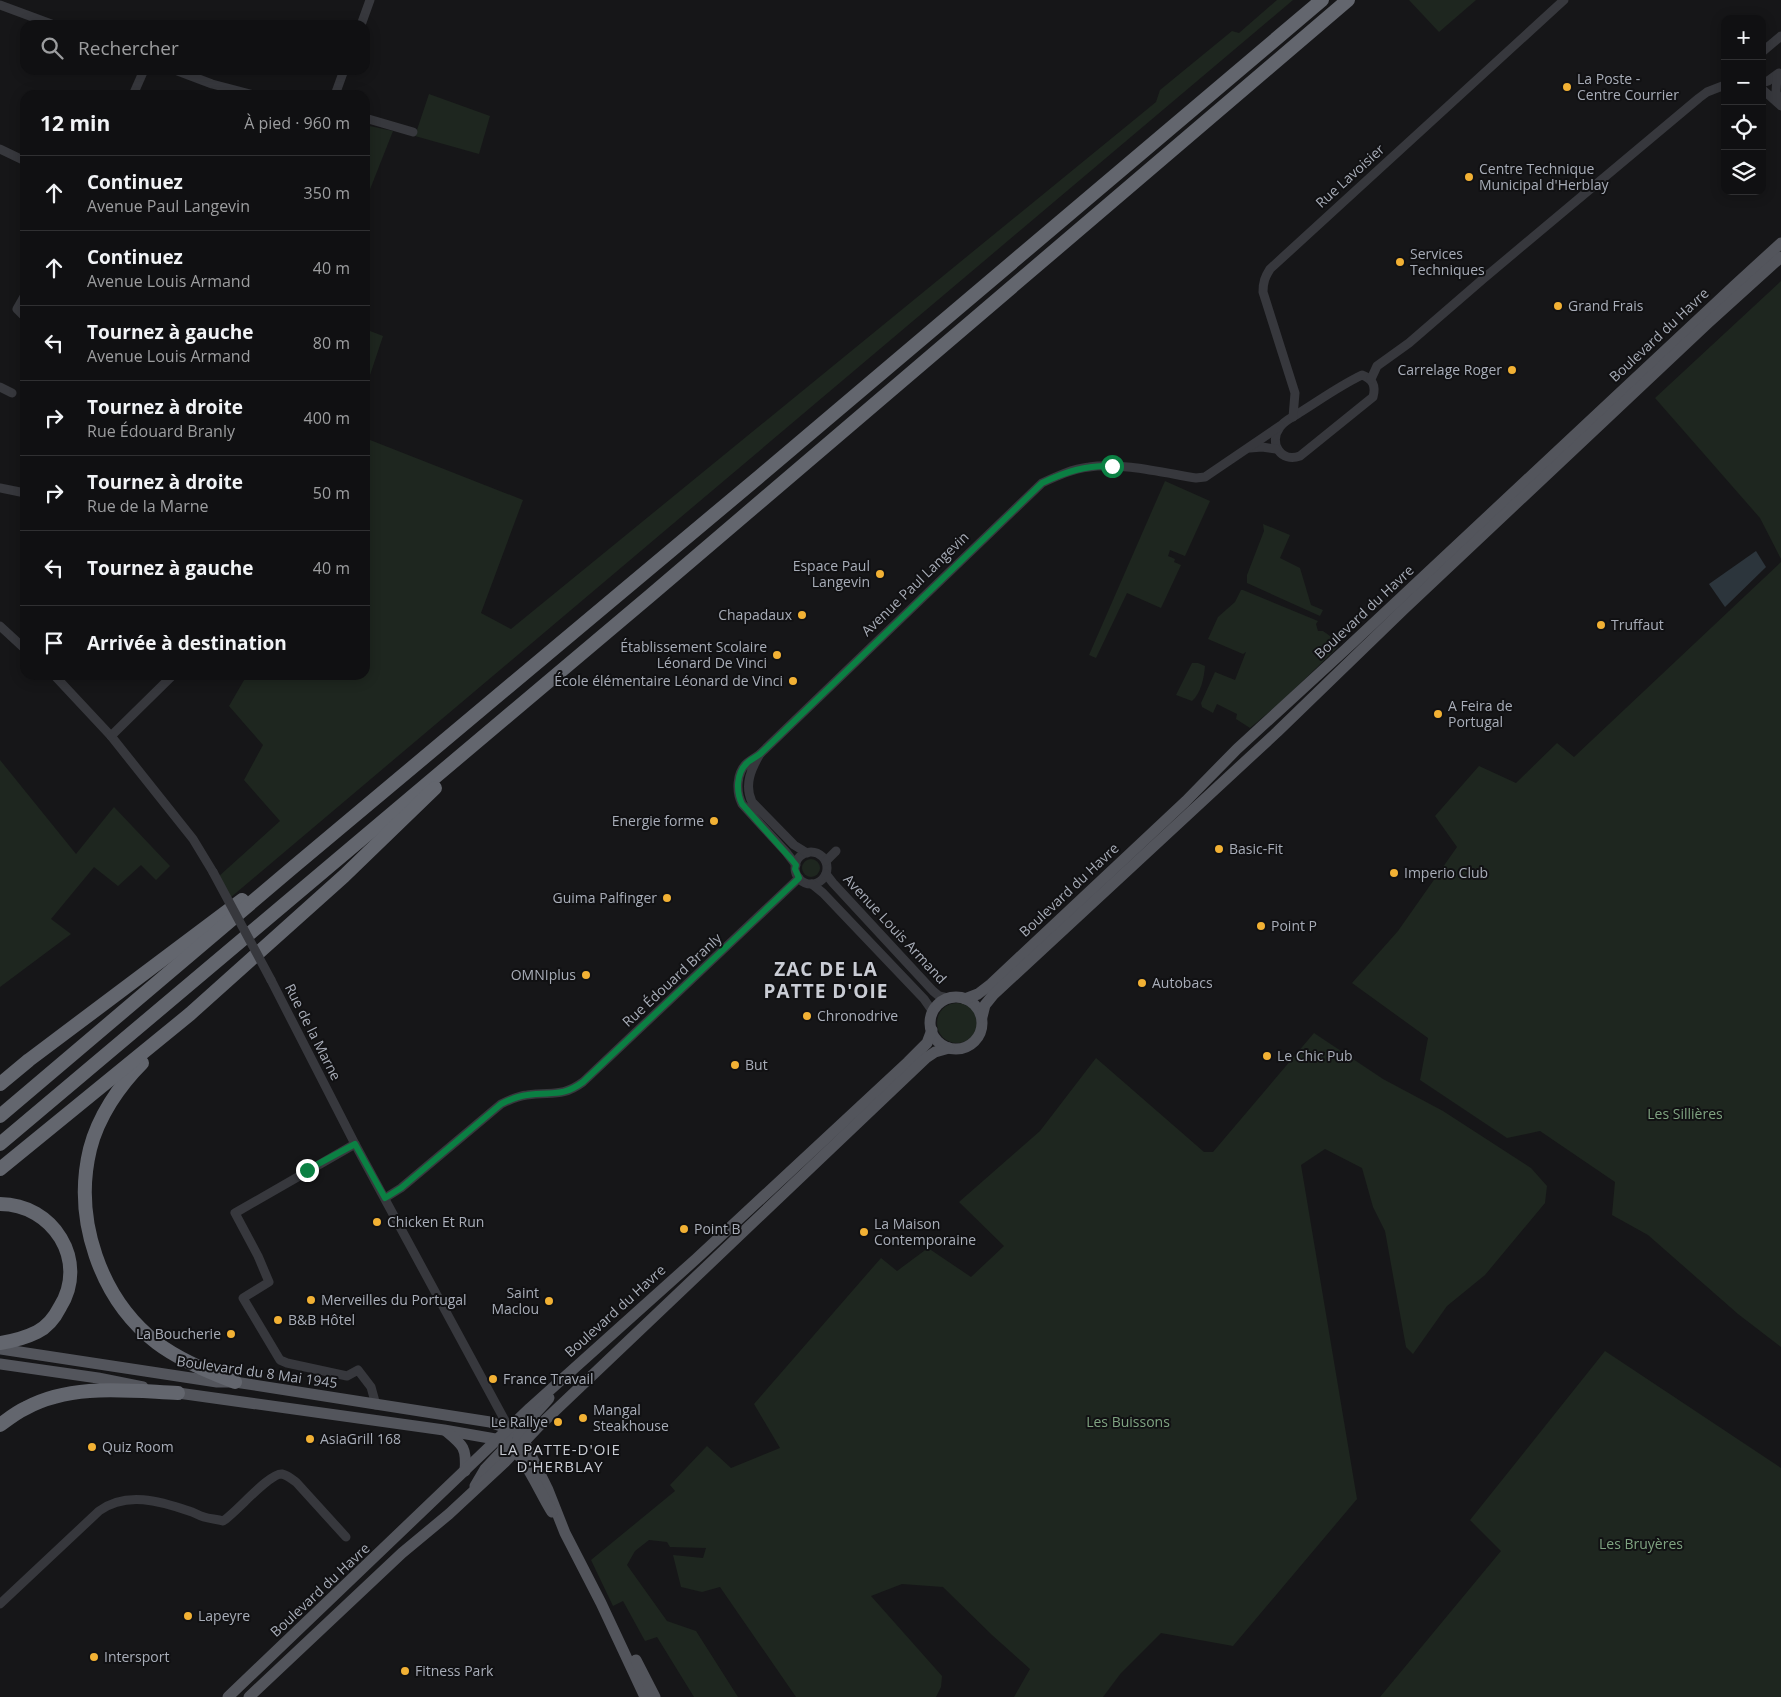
<!DOCTYPE html>
<html lang="fr">
<meta charset="utf-8">
<style>
body{margin:0;font-family:"Open Sans",sans-serif;background:#1e1e20;color:#f1f3f6}
.controls{position:absolute;right:15px;top:15px;display:grid;overflow:hidden;border-radius:10px;box-shadow:0 2px 12px #0003}
.controls button{width:45px;height:45px;display:grid;place-items:center;padding:0;border:0;border-bottom:1px solid #303032;background:#101012;color:#f1f3f6;font:25px sans-serif}
.stop{position:absolute;width:15px;height:15px;margin:-11px;border:4px solid #0b8043;border-radius:50%;background:#fff}
.stop.end{background:#0b8043;border-color:#fff;box-shadow:0 1px 5px #0008}
.list{margin:0;padding:0;list-style:none}
h2{display:flex;justify-content:space-between;align-items:center;height:65px;margin:0;padding:0 20px;font-size:21px}
h2 small{font-size:16px;font-weight:400;color:#9c9d9f}
.list li{display:grid;grid-template-columns:32px 1fr auto;gap:15px;align-items:center;box-sizing:border-box;height:75px;padding:0 20px;border-top:1px solid #303032}
.list b{display:block;font-size:19px;white-space:nowrap}
.list p{margin:0;font-size:16px;white-space:nowrap;color:#9c9d9f}
.list em{font-size:16px;font-style:normal;color:#9c9d9f}
.icon{flex:none;width:28px;height:28px;fill:none;stroke:currentColor;stroke-width:2;stroke-linecap:round;stroke-linejoin:round}
.map{position:relative;flex:none;width:1781px;height:1697px;overflow:hidden}
.search{position:absolute;background:#101012;box-shadow:0 2px 12px #0003;left:20px;top:20px;width:350px;height:55px;display:flex;align-items:center;gap:12px;box-sizing:border-box;padding:0 18px;border-radius:15px;color:#9c9d9f;font-size:19px}
.panel{position:absolute;background:#101012;box-shadow:0 2px 12px #0003;left:20px;top:90px;width:350px;height:590px;border-radius:15px}
.map>svg:first-child{display:block}
.green{fill:#1e261f}
.water{fill:#2c353c}
.lines{fill:none;stroke-linecap:round;stroke-linejoin:round}
.minor{stroke:#37383d;stroke-width:9}
.major{stroke:#53555c;stroke-width:11}
.highway{stroke:#63666e;stroke-width:14}
.minor-bridge{stroke:#37383d;stroke-width:9}
.route{stroke:#0b8043;stroke-width:6}
.poi-dot{fill:#f2b134;stroke:#111113;stroke-width:2}
.labels{text-anchor:middle;stroke-width:4;stroke-linejoin:round;paint-order:stroke}
.poi-label{font-size:14px;fill:#a8adb8;stroke:#111113;text-anchor:start}
.street-label{font-size:14px;fill:#a8adb8;stroke:#111113}
.park-label{font-size:14px;fill:#7fa381;stroke:#111113}
.neighbourhood-label{font-size:15px;letter-spacing:1px;fill:#c9ccd4;stroke:#111113}
.district-label{font-size:19px;font-weight:bold;letter-spacing:1px;fill:#c9ccd4;stroke:#111113}
</style>
<div class="map">
<svg width="1781" height="1697" viewBox="0 0 1781 1697">
<rect width="100%" height="100%" fill="#161618"/>
<g class="green">
<polygon points="1277,0 1293,0 230,898 218,877 280,821 244,780 263,745 229,706 247,675 365,675 365,438 523,500 481,613 511,629 1156,102 1160,90 1232,31 1239,33"/>
<polygon points="1409,0 1476,0 1439,32"/>
<polygon points="429,94 490,116 479,154 415,136"/>
<polygon points="365,125 393,131 365,202"/>
<polygon points="1781,281 1781,559 1760,518 1655,398"/>
<polygon points="365,329 383,336 365,390"/>
<polygon points="1165,481 1210,501 1185,556 1170,550 1168,556 1175,559 1174,562 1181,565 1161,608 1127,593 1096,658 1089,655"/>
<polygon points="1263,524 1290,535 1280,558 1300,568 1311,605 1323,610 1320,616 1247,583 1247,575 1264,531"/>
<polygon points="1781,562 1781,1347 1738,1314 1648,1235 1612,1215 1615,1182 1540,1131 1507,1138 1420,1080 1428,1038 1352,983 1398,931 1457,847 1435,816 1479,766 1516,783 1557,743 1574,757"/>
<polygon points="1241,590 1243,590 1318,621 1316,624 1318,631 1323,631 1330,636 1338,647 1282,701 1250,728 1236,719 1237,714 1217,704 1213,713 1202,707 1201,703 1215,672 1235,680 1246,652 1243,654 1208,639 1218,617 1235,602"/>
<path d="M1192 663H1198L1205 666C1204 678 1201 693 1192 701L1176 695Z"/>
<polygon points="0,760 76,854 114,807 170,866 156,880 141,865 118,886 94,867 51,919 71,934 0,987"/>
<circle cx="811" cy="868" r="9"/>
<circle cx="957" cy="1023" r="20"/>
<polygon points="1314,1033 1383,1079 1443,1111 1531,1168 1547,1186 1545,1203 1485,1275 1447,1306 1413,1354 1406,1347 1385,1231 1373,1207 1362,1168 1325,1149 1301,1165 1357,1499 1233,1646 1161,1633 1121,1673 1103,1697 1014,1697 1030,1669 992,1635 943,1587 902,1584 871,1596 942,1676 941,1687 936,1697 796,1697 720,1587 702,1592 681,1587 673,1555 703,1558 706,1548 670,1547 667,1542 649,1540 635,1551 627,1565 667,1621 696,1631 738,1697 694,1697 657,1637 645,1641 623,1601 613,1606 591,1560 675,1491 670,1485 707,1446 731,1468 780,1448 754,1404 881,1258 897,1271 928,1248 971,1277 1004,1246 959,1202 1040,1131 1096,1058 1204,1152 1213,1152"/>
<polygon points="1605,1351 1781,1468 1781,1697 1380,1697 1501,1551 1470,1520"/>
</g>
<polygon class="water" points="1756,551 1766,567 1725,607 1709,584"/>
<g class="lines">
<g class="minor">
<polyline points="0,5 54,25"/>
<polyline points="361,25 370,0"/>
<polyline points="1762,52 1781,36"/>
<polyline points="175,70 212,84 254,95"/>
<polyline points="1762,83 1768,81 1779,73"/>
<polyline points="1762,89 1781,106 1776,92 1777,75"/>
<polyline points="133,95 144,70"/>
<polyline points="335,95 344,70"/>
<polyline points="365,118 413,132"/>
<polyline points="0,149 25,161"/>
<polyline points="24,316 17,309 25,295"/>
<path d="M1362 375C1373 379 1376 386 1373 397L1300 456C1281 463 1268 443 1280 427 1284 421 1293 417 1299 413 1320 400 1339 386 1362 375Z"/>
<polyline points="1371,379 1377,366 1409,343 1483,279 1699,98 1707,92 1725,85"/>
<polyline points="0,387 12,393"/>
<path d="M1293 417 1295 393 1263 292C1263 282 1265 277 1270 269L1564 0"/>
<polyline points="1250,448 1262,447 1276,449"/>
<polyline points="0,488 25,493"/>
<polyline points="0,626 25,649"/>
<polyline points="54,675 111,736 193,839 213,872"/>
<polyline points="111,736 173,675"/>
<path d="M760 754 1042 483C1057 476 1072 469 1089 467 1119 462 1165 473 1196 478L1205 477 1280 426"/>
<circle cx="811" cy="868" r="16"/>
<polyline points="826,861 836,851"/>
<path d="M796 865 786 852 742 804C736 792 736 773 747 763 751 760 756 757 760 754 751 769 744 785 752 802L794 845 807 853"/>
<polyline points="826,874 833,883 933,991 939,996 948,998"/>
<polyline points="812,884 823,893 924,999 933,1012"/>
<polyline points="271,980 355,1144 509,1428"/>
<polyline points="355,1144 235,1213 258,1256 269,1282 243,1298 280,1360 287,1363 347,1376 358,1370 371,1387 376,1405"/>
<path d="M385 1198 401 1188 501 1104C509 1100 517 1096 527 1095 552 1091 561 1098 583 1082L799 878"/>
<path d="M0 1604 99 1511C126 1491 160 1501 189 1511 194 1512 199 1516 204 1517 210 1519 217 1519 223 1521 237 1512 269 1473 282 1474 287 1475 292 1479 296 1482L346 1537"/>
</g>
<g class="major">
<circle cx="956" cy="1023" r="26"/>
<polyline points="965,999 978,994 991,984 1186,801 1237,749 1346,649 1734,286 1781,243"/>
<polyline points="982,1017 985,1005 993,995 1277,732 1404,609 1708,323 1781,257"/>
<polyline points="0,1349 217,1382 235,1382 490,1422 517,1432 523,1439 548,1490 565,1533 601,1603 645,1697"/>
<polyline points="0,1364 98,1378 143,1387"/>
<path d="M171 1392 444 1430 501 1440C522 1448 539 1492 552 1512"/>
<path d="M446 1431C463 1445 467 1448 465 1471"/>
<path d="M517 1441C522 1424 538 1412 549 1398"/>
<polyline points="475,1486 485,1469 502,1451 508,1435"/>
<polyline points="636,1660 655,1697"/>
<polyline points="228,1697 530,1408 696,1259 908,1062 927,1043 932,1030"/>
<polyline points="249,1697 402,1553 449,1514 505,1462 540,1425 926,1058 935,1052 949,1048"/>
</g>
<g class="highway">
<path d="M142 1063C119 1086 98 1117 90 1149 73 1219 100 1299 157 1343 178 1359 211 1373 235 1382"/>
<polyline points="0,1084 29,1060 242,900"/>
<polyline points="0,1116 291,869 760,476 1322,0"/>
<polyline points="0,1144 651,595 1348,0"/>
<polyline points="0,1169 190,1014 344,876 435,788"/>
<path d="M0 1204C53 1204 89 1261 60 1307 55 1317 47 1327 37 1332 25 1338 13 1341 0 1343"/>
<path d="M0 1425C8 1419 17 1412 26 1408 72 1383 129 1391 178 1393"/>
</g>
<polyline class="minor-bridge" points="213,872 271,980"/>
</g>
<g class="lines">
<path class="route" d="M307 1170 355 1144 385 1198 401 1188 501 1104C509 1100 517 1096 527 1095 552 1091 561 1098 583 1082L799 878 795 869 796 865 792 860 742 804C736 792 736 773 747 763 750 760 756 757 760 754L1042 483C1065 472 1086 465 1112 466"/>
</g>
<g class="poi-dot">
<circle cx="1567" cy="87" r="5"/>
<circle cx="1469" cy="177" r="5"/>
<circle cx="1400" cy="262" r="5"/>
<circle cx="1558" cy="306" r="5"/>
<circle cx="1512" cy="370" r="5"/>
<circle cx="880" cy="574" r="5"/>
<circle cx="802" cy="615" r="5"/>
<circle cx="1601" cy="625" r="5"/>
<circle cx="777" cy="655" r="5"/>
<circle cx="793" cy="681" r="5"/>
<circle cx="1438" cy="714" r="5"/>
<circle cx="714" cy="821" r="5"/>
<circle cx="1219" cy="849" r="5"/>
<circle cx="1394" cy="873" r="5"/>
<circle cx="667" cy="898" r="5"/>
<circle cx="1261" cy="926" r="5"/>
<circle cx="586" cy="975" r="5"/>
<circle cx="1142" cy="983" r="5"/>
<circle cx="807" cy="1016" r="5"/>
<circle cx="1267" cy="1056" r="5"/>
<circle cx="735" cy="1065" r="5"/>
<circle cx="377" cy="1222" r="5"/>
<circle cx="684" cy="1229" r="5"/>
<circle cx="864" cy="1232" r="5"/>
<circle cx="311" cy="1300" r="5"/>
<circle cx="549" cy="1301" r="5"/>
<circle cx="278" cy="1320" r="5"/>
<circle cx="231" cy="1334" r="5"/>
<circle cx="493" cy="1379" r="5"/>
<circle cx="583" cy="1418" r="5"/>
<circle cx="558" cy="1422" r="5"/>
<circle cx="310" cy="1439" r="5"/>
<circle cx="92" cy="1447" r="5"/>
<circle cx="188" cy="1616" r="5"/>
<circle cx="94" cy="1657" r="5"/>
<circle cx="405" cy="1671" r="5"/>
</g>
<g class="labels">
<g class="poi-label">
<text x="1577" y="84">La Poste -<tspan x="1577" dy="16">Centre Courrier</tspan></text>
<text x="1479" y="174">Centre Technique<tspan x="1479" dy="16">Municipal d'Herblay</tspan></text>
<text x="1410" y="259">Services<tspan x="1410" dy="16">Techniques</tspan></text>
<text x="1568" y="311">Grand Frais</text>
<text x="1502" y="375" text-anchor="end">Carrelage Roger</text>
<text x="870" y="571" text-anchor="end">Espace Paul<tspan x="870" dy="16">Langevin</tspan></text>
<text x="792" y="620" text-anchor="end">Chapadaux</text>
<text x="1611" y="630">Truffaut</text>
<text x="767" y="652" text-anchor="end">Établissement Scolaire<tspan x="767" dy="16">Léonard De Vinci</tspan></text>
<text x="783" y="686" text-anchor="end">École élémentaire Léonard de Vinci</text>
<text x="1448" y="711">A Feira de<tspan x="1448" dy="16">Portugal</tspan></text>
<text x="704" y="826" text-anchor="end">Energie forme</text>
<text x="1229" y="854">Basic-Fit</text>
<text x="1404" y="878">Imperio Club</text>
<text x="657" y="903" text-anchor="end">Guima Palfinger</text>
<text x="1271" y="931">Point P</text>
<text x="576" y="980" text-anchor="end">OMNIplus</text>
<text x="1152" y="988">Autobacs</text>
<text x="817" y="1021">Chronodrive</text>
<text x="1277" y="1061">Le Chic Pub</text>
<text x="745" y="1070">But</text>
<text x="387" y="1227">Chicken Et Run</text>
<text x="874" y="1229">La Maison<tspan x="874" dy="16">Contemporaine</tspan></text>
<text x="694" y="1234">Point B</text>
<text x="539" y="1298" text-anchor="end">Saint<tspan x="539" dy="16">Maclou</tspan></text>
<text x="321" y="1305">Merveilles du Portugal</text>
<text x="288" y="1325">B&amp;B Hôtel</text>
<text x="221" y="1339" text-anchor="end">La Boucherie</text>
<text x="503" y="1384">France Travail</text>
<text x="593" y="1415">Mangal<tspan x="593" dy="16">Steakhouse</tspan></text>
<text x="548" y="1427" text-anchor="end">Le Rallye</text>
<text x="320" y="1444">AsiaGrill 168</text>
<text x="102" y="1452">Quiz Room</text>
<text x="198" y="1621">Lapeyre</text>
<text x="104" y="1662">Intersport</text>
<text x="415" y="1676">Fitness Park</text>
</g>
<g class="street-label">
<text transform="translate(1350 176) rotate(-42)" y="5">Rue Lavoisier</text>
<text transform="translate(1659 335) rotate(-43)" y="5">Boulevard du Havre</text>
<text transform="translate(915 584) rotate(-44)" y="5">Avenue Paul Langevin</text>
<text transform="translate(1364 612) rotate(-43)" y="5">Boulevard du Havre</text>
<text transform="translate(1069 890) rotate(-43)" y="5">Boulevard du Havre</text>
<text transform="translate(895 929) rotate(47)" y="5">Avenue Louis Armand</text>
<text transform="translate(672 980) rotate(-43)" y="5">Rue Édouard Branly</text>
<text transform="translate(313 1032) rotate(63)" y="5">Rue de la Marne</text>
<text transform="translate(615 1311) rotate(-42)" y="5">Boulevard du Havre</text>
<text transform="translate(257 1372) rotate(8)" y="5">Boulevard du 8 Mai 1945</text>
<text transform="translate(320 1590) rotate(-43)" y="5">Boulevard du Havre</text>
</g>
<g class="park-label">
<text x="1685" y="1119">Les Sillières</text>
<text x="1128" y="1427">Les Buissons</text>
<text x="1641" y="1549">Les Bruyères</text>
</g>
<g class="neighbourhood-label">
<text x="560" y="1455">LA PATTE-D'OIE<tspan x="560" dy="17">D'HERBLAY</tspan></text>
</g>
<g class="district-label">
<text x="826" y="976">ZAC DE LA<tspan x="826" dy="22">PATTE D'OIE</tspan></text>
</g>
</g>
</svg>
<div class="controls">
<button>+</button>
<button>−</button>
<button><svg class="icon" aria-label="locate" viewBox="0 0 24 24"><circle cx="12" cy="12" r="6"/><path d="M12 2v4M12 18v4M2 12h4M18 12h4"/></svg></button>
<button><svg class="icon" aria-label="layers" viewBox="0 0 24 24"><path d="M12 4l9 5-9 5-9-5zM3 14l9 5 9-5"/></svg></button>
</div>
<div class="stop" style="left:1112px;top:466px"></div>
<div class="stop end" style="left:307px;top:1170px"></div>
<div class="search"><svg class="icon" aria-label="search" viewBox="0 0 24 24"><circle cx="10" cy="10" r="6"/><path d="M15 15l6 6"/></svg>Rechercher</div>
<section class="panel">
<h2>12 min<small>À pied · 960 m</small></h2>
<ul class="list">
<li><svg class="icon" aria-label="ahead" viewBox="0 0 24 24"><path d="M12 20V5M6 11l6-6 6 6"/></svg><div><b>Continuez</b><p>Avenue Paul Langevin</p></div><em>350 m</em></li>
<li><svg class="icon" aria-label="ahead" viewBox="0 0 24 24"><path d="M12 20V5M6 11l6-6 6 6"/></svg><div><b>Continuez</b><p>Avenue Louis Armand</p></div><em>40 m</em></li>
<li><svg class="icon" aria-label="left" viewBox="0 0 24 24"><path d="M17 20v-9H6M10 6l-5 5 5 5"/></svg><div><b>Tournez à gauche</b><p>Avenue Louis Armand</p></div><em>80 m</em></li>
<li><svg class="icon" aria-label="right" viewBox="0 0 24 24"><path d="M7 20v-9h11M14 6l5 5-5 5"/></svg><div><b>Tournez à droite</b><p>Rue Édouard Branly</p></div><em>400 m</em></li>
<li><svg class="icon" aria-label="right" viewBox="0 0 24 24"><path d="M7 20v-9h11M14 6l5 5-5 5"/></svg><div><b>Tournez à droite</b><p>Rue de la Marne</p></div><em>50 m</em></li>
<li><svg class="icon" aria-label="left" viewBox="0 0 24 24"><path d="M17 20v-9H6M10 6l-5 5 5 5"/></svg><div><b>Tournez à gauche</b></div><em>40 m</em></li>
<li><svg class="icon" aria-label="arrive" viewBox="0 0 24 24"><path d="M6 21V4h12l-3 4 3 4H6"/></svg><div><b>Arrivée à destination</b></div></li>
</ul>
</section>
</div>
